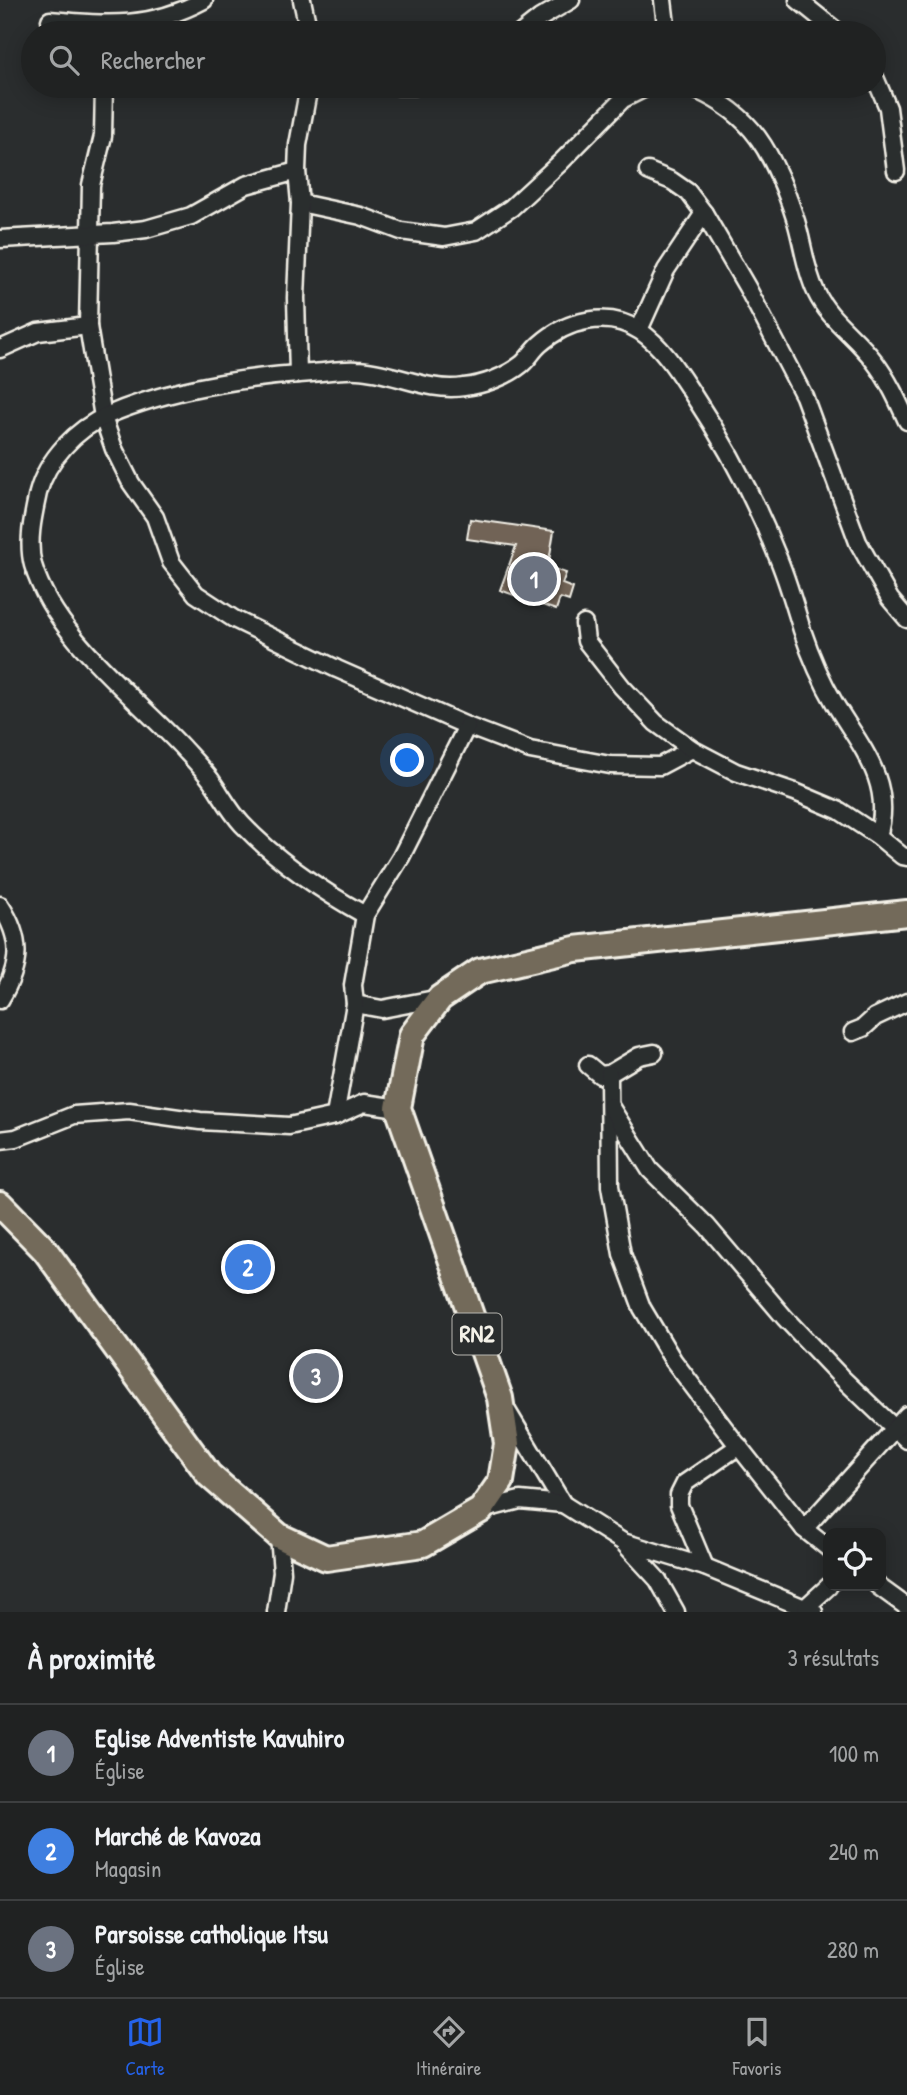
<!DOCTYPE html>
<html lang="fr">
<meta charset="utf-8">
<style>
body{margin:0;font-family:"Patrick Hand",sans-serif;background:#282a2a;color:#f1f3f6}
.controls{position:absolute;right:21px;bottom:21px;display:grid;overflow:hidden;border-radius:14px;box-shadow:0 4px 18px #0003}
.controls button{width:63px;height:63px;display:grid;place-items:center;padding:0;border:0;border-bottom:2px solid #3d3f40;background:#202222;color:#f1f3f6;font:35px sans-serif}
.you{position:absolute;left:408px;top:761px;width:24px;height:24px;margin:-18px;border:5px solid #fff;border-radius:50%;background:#1a73e8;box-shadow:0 0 0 10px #1a73e833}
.badge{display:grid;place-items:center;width:46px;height:46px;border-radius:50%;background:#2563eb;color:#fff;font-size:23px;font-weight:700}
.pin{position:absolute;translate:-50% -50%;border:4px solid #fff;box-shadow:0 2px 7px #0006}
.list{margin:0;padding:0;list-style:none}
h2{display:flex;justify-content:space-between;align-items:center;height:91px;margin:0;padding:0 28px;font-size:30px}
h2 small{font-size:23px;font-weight:400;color:#a2a4a5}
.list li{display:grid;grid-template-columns:46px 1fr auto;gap:21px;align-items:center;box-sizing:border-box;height:98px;padding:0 28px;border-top:2px solid #3d3f40}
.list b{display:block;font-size:26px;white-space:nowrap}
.list p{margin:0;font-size:23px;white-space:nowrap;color:#a2a4a5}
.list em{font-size:23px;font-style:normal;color:#a2a4a5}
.icon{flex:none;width:38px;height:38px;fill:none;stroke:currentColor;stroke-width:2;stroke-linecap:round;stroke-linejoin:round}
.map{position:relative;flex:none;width:907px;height:1612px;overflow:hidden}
.search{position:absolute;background:#202222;box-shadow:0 4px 18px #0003;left:21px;right:21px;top:21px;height:77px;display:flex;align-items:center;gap:18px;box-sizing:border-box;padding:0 24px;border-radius:38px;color:#a2a4a5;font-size:26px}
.sheet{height:385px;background:#202222}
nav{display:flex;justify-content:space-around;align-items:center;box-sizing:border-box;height:98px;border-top:2px solid #3d3f40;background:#202222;font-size:19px;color:#a2a4a5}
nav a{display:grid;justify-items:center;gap:4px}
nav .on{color:#2563eb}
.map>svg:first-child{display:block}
.building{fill:#716357;stroke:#f4f1e8;stroke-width:2}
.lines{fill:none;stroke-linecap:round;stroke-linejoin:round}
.minor-casing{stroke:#f4f1e8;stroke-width:21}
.trunk-casing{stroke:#f4f1e8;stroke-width:30}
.minor{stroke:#2a2d2e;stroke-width:16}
.trunk{stroke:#736b5a;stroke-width:24}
.labels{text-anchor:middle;stroke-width:7;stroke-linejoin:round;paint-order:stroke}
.shield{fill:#2a2d2e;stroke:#b7b6b0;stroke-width:2}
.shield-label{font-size:24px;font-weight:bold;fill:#f4f1e8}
</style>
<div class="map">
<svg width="907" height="1612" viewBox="0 0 907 1612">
<rect width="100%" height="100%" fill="#2a2d2e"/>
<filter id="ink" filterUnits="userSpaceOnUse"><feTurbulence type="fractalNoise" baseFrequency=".0143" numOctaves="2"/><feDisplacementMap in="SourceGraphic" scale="14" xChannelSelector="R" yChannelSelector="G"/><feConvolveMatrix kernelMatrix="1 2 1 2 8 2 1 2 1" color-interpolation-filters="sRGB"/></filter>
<g filter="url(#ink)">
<polygon class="building" points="470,519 554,531 548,567 566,573 562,584 573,588 569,601 560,598 556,610 500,590 516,546 467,539"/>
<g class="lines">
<g class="minor-casing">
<g id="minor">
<polyline points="302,0 309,33"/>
<polyline points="663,0 667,33"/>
<polyline points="798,0 839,33"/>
<path d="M50 20C108 25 150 29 204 0"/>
<polyline points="521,33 540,18 571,0"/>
<polyline points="874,75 888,108 896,171"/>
<polyline points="104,86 103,136 91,185 88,326 103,417 114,449 131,483 155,517 171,562 196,594 234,619 337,669 467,726 530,750 610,765 660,766 692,749"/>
<polyline points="398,86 415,86"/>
<path d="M686 86C710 95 735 110 752 130 771 152 787 193 796 221 803 244 805 269 816 292 829 320 856 336 874 361 888 379 898 401 907 421"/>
<polyline points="648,171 672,181 688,192 704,213 747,287 804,396 858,542 890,599 907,619"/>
<polyline points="300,203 361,216 401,231 444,237 476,231 511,208 561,162 623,99 647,87 668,86"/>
<polyline points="0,239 113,233 146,229 191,216 246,185 297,171"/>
<polyline points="639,330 666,270 704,213"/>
<polyline points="0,349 38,332 88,326"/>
<polyline points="298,374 296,298 300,203 297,171 298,145 309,86"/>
<polyline points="584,624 586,641 622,687 656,723 692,749 736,772 795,792 840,811 878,836 902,856 907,857"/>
<path d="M0 905C23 940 21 965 0 1000"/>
<path d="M365 915C320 890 278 862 242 824 230 811 221 794 211 780 202 768 191 757 181 746 131 693 54 636 33 565 27 542 33 516 38 493 47 459 76 429 108 415 169 389 246 377 312 373 326 372 342 369 357 370 392 371 428 393 464 387 483 385 506 377 522 364 529 358 533 350 540 344 567 320 608 310 640 331 663 347 677 370 692 393 725 443 754 497 776 553 787 578 794 604 802 630 811 657 821 680 835 704 861 747 894 783 878 836"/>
<polyline points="355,1004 382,1009 440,998"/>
<polyline points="853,1032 863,1028 875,1017 907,1002"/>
<polyline points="588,1065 600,1075 609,1074 639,1056 654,1053"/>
<polyline points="609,1074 610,1186 622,1254 642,1308 673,1360 732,1438 804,1529 828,1548"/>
<polyline points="610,1106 650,1170 707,1226 785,1318 841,1377 907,1440"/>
<polyline points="335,1116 355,1004 353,985 365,915 401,857 467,726"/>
<polyline points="0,1140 16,1138 74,1115 129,1111 200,1121 289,1126 335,1116 364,1103 398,1108"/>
<polyline points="506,1409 563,1504 623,1542 705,1567 814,1612"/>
<polyline points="481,1510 520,1500 563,1504"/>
<polyline points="804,1529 907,1415"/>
<polyline points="623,1542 658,1580 676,1612"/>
<polyline points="705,1567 679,1505 679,1495 685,1483 739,1446"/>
<polyline points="878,1586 907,1607"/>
<polyline points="806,1607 829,1586"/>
<polyline points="276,1612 282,1572 279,1536"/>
</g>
</g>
<g class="trunk-casing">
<polyline id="trunk" points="0,1204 45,1250 209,1475 279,1536 326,1558 423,1544 481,1510 501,1481 507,1444 500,1398 398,1108 412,1035 440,998 480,971 575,949 907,913"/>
</g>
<use href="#minor" class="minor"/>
<use href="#trunk" class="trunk"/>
</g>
</g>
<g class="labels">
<rect class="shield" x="452.5" y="1313.5" width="49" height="41" rx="5"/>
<g class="shield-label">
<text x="477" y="1342">RN2</text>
</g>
</g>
</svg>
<div class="controls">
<button><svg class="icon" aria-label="locate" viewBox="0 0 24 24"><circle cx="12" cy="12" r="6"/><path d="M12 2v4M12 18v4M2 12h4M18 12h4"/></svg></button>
</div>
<div class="you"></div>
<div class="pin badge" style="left:534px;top:579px;background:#6b7280">1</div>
<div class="pin badge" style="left:248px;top:1267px;background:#3f7fe0">2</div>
<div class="pin badge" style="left:316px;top:1376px;background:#6b7280">3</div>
<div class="search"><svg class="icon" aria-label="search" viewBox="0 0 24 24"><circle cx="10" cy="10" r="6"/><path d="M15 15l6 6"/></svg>Rechercher</div>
</div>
<section class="sheet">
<h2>À proximité<small>3 résultats</small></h2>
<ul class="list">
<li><span class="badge" style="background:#6b7280">1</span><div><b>Eglise Adventiste Kavuhiro</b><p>Église</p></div><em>100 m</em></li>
<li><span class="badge" style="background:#3f7fe0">2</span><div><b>Marché de Kavoza</b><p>Magasin</p></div><em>240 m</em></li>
<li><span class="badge" style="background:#6b7280">3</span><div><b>Parsoisse catholique Itsu</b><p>Église</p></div><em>280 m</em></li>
</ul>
</section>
<nav>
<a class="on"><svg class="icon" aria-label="map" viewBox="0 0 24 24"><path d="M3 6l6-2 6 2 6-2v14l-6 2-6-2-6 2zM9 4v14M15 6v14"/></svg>Carte</a>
<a><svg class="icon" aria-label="directions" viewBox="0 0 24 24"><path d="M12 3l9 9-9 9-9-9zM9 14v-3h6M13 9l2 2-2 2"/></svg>Itinéraire</a>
<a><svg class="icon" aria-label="saved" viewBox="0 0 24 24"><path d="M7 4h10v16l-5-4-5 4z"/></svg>Favoris</a>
</nav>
